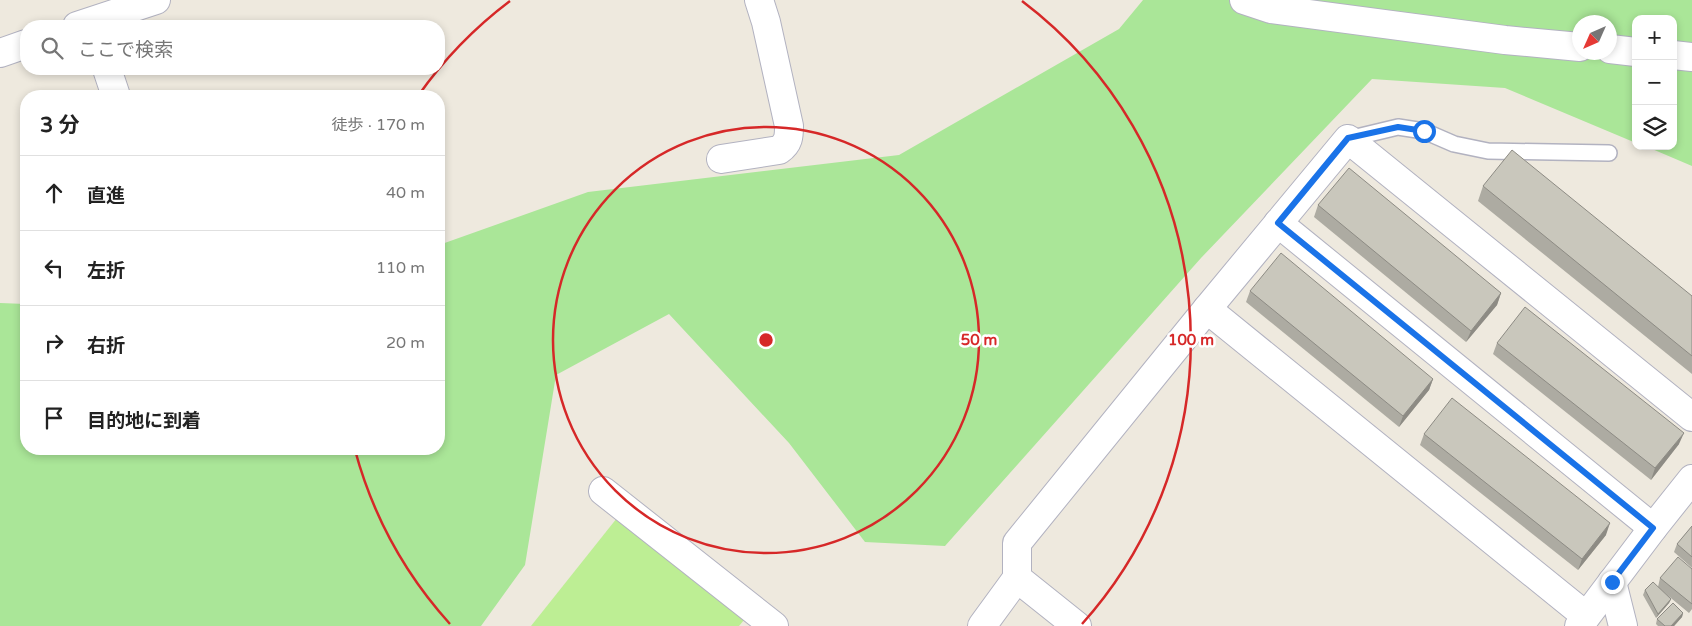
<!DOCTYPE html>
<html lang="ja">
<meta charset="utf-8">
<style>
body{margin:0;font-family:"Varela Round","Noto Sans JP",sans-serif;background:#f6f6f6;color:#222}
.controls{position:absolute;right:15px;top:15px;display:grid;overflow:hidden;border-radius:10px;box-shadow:0 2px 8px #0003}
.controls button{width:45px;height:45px;display:grid;place-items:center;padding:0;border:0;border-bottom:1px solid #e0e0e0;background:#fff;color:#222;font:25px sans-serif}
.compass{position:absolute;left:1572px;top:15px;width:45px;height:45px;border-radius:50%;background:#fff;box-shadow:0 2px 8px #0003;rotate:225deg}
.stop{position:absolute;width:15px;height:15px;margin:-11px;border:4px solid #1a73e8;border-radius:50%;background:#fff}
.stop.end{background:#1a73e8;border-color:#fff;box-shadow:0 1px 5px #0008}
.list{margin:0;padding:0;list-style:none}
h2{display:flex;justify-content:space-between;align-items:center;height:65px;margin:0;padding:0 20px;font-size:21px}
h2 small{font-size:16px;font-weight:400;color:#767676}
.list li{display:grid;grid-template-columns:32px 1fr auto;gap:15px;align-items:center;box-sizing:border-box;height:75px;padding:0 20px;border-top:1px solid #e0e0e0}
.list b{display:block;font-size:19px;white-space:nowrap}
.list em{font-size:16px;font-style:normal;color:#767676}
.icon{flex:none;width:28px;height:28px;fill:none;stroke:currentColor;stroke-width:2;stroke-linecap:round;stroke-linejoin:round}
.map{position:relative;flex:none;width:1692px;height:626px;overflow:hidden}
.search{position:absolute;background:#fff;box-shadow:0 2px 8px #0003;left:20px;top:20px;width:425px;height:55px;display:flex;align-items:center;gap:12px;box-sizing:border-box;padding:0 18px;border-radius:20px;color:#767676;font-size:19px}
.panel{position:absolute;background:#fff;box-shadow:0 2px 8px #0003;left:20px;top:90px;width:425px;height:365px;border-radius:20px}
.map>svg:first-child{display:block}
.green{fill:#aae698;fill-rule:evenodd}
.pitch{fill:#bdee94}
.lines{fill:none;stroke-linecap:round;stroke-linejoin:round}
.service-casing{stroke:#b2b2c0;stroke-width:18}
.minor-casing{stroke:#b2b2c0;stroke-width:30}
.service{stroke:#fff;stroke-width:15}
.minor{stroke:#fff;stroke-width:28}
.wall{fill:#adaba2}
.shaded-wall{fill:#8d8b84}
.building{fill:#c9c7bc;stroke:#8d8b84}
.route{stroke:#1a73e8;stroke-width:6}
.ring{fill:none;stroke:#d62828;stroke-width:2.5}
.centre{fill:#d62828;stroke:#fff;stroke-width:2.5}
.ring-label{font-size:15px;text-anchor:middle;font-weight:bold;fill:#d62828;stroke:#fff;stroke-width:5;stroke-linejoin:round;paint-order:stroke}
</style>
<div class="map">
<svg width="1692" height="626" viewBox="0 0 1692 626">
<rect width="100%" height="100%" fill="#eee9de"/>
<path class="green" d="M1143 0H1692V166L1645 146H1673V19H1636V143L1505 88 1372 79 1201 258 945 546 865 542 789 443 669 314 556 375 525 565 481 626H0V303L26 304V449H439V245L588 192 899 155 1119 29ZM1580 22H1610V52H1580Z"/>
<polygon class="pitch" points="617,518 744,620 739,626 531,626"/>
<g class="lines">
<g class="service-casing">
<polyline id="service" points="1348,139 1398,127 1424,131 1454,144 1488,151 1609,153"/>
</g>
<g class="minor-casing">
<g id="minor">
<polyline points="1244,0 1271,9 1505,40 1580,47"/>
<polyline points="77,26 156,0"/>
<polyline points="1610,49 1636,52"/>
<polyline points="0,53 26,44"/>
<polyline points="1673,55 1692,57"/>
<polyline points="107,69 116,96"/>
<path d="M721 159 779 150C789 143 789 136 789 126L766 22 759 0"/>
<polyline points="1278,223 1653,528"/>
<polyline points="1207,309 1586,616"/>
<polyline points="603,491 774,626"/>
<polyline points="1017,578 1077,626"/>
<polyline points="1612,582 1623,626"/>
<polyline points="982,626 1017,578 1017,543 1207,309 1348,139 1692,417"/>
<polyline points="1579,626 1653,528 1692,479"/>
</g>
</g>
<use href="#service" class="service"/>
<use href="#minor" class="minor"/>
</g>
<g class="wall">
<polygon points="1483,186 1692,296 1692,374 1478,201"/>
<polygon points="1318,205 1501,293 1497,305 1466,342 1314,217"/>
<polygon points="1250,291 1433,379 1429,390 1399,427 1246,302"/>
<polygon points="1497,343 1679,444 1651,480 1493,354"/>
<polygon points="1424,434 1606,535 1578,570 1420,445"/>
<polygon points="1692,526 1692,568 1674,552 1677,544"/>
<polygon points="1692,569 1692,609 1689,613 1660,589 1671,599 1669,603 1656,618 1643,595 1645,590 1658,587 1660,578"/>
<polygon points="1683,613 1682,617 1674,626 1658,626 1656,624 1657,619"/>
</g>
<g class="shaded-wall">
<polygon points="1501,293 1497,305 1466,342 1471,331"/>
<polygon points="1433,379 1429,390 1399,427 1403,416"/>
<polygon points="1684,433 1679,444 1651,480 1655,468"/>
<polygon points="1610,523 1606,535 1578,570 1582,559"/>
<polygon points="1671,599 1669,603 1656,618 1658,614"/>
<polygon points="1683,613 1682,617 1674,626 1671,626"/>
</g>
<g class="building">
<polygon points="1512,150 1692,296 1692,356 1483,186"/>
<polygon points="1349,168 1501,293 1471,331 1318,205"/>
<polygon points="1281,253 1433,379 1403,416 1250,291"/>
<polygon points="1525,307 1684,433 1655,468 1497,343"/>
<polygon points="1452,398 1610,523 1582,559 1424,434"/>
<polygon points="1692,526 1692,557 1677,544"/>
<polygon points="1678,557 1692,569 1692,604 1660,578"/>
<polygon points="1653,582 1671,599 1658,614 1645,590"/>
<polygon points="1673,603 1683,613 1671,626 1665,626 1657,619"/>
</g>
<g class="lines">
<polyline class="route" points="1424,131 1398,127 1348,138 1278,223 1653,528 1612,582"/>
</g>
<g class="ring">
<circle cx="766" cy="340" r="213"/>
<path d="M450 624A425 425 0 0 1 355 450M418 96A425 425 0 0 1 510 1M1022 1A425 425 0 0 1 1082 624"/>
</g>
<circle cx="766" cy="340" r="8" class="centre"/>
<g class="ring-label">
<text x="979" y="345">50 m</text>
<text x="1191" y="345">100 m</text>
</g>
</svg>
<div class="controls">
<button>+</button>
<button>−</button>
<button><svg class="icon" aria-label="layers" viewBox="0 0 24 24"><path d="M12 4l9 5-9 5-9-5zM3 14l9 5 9-5"/></svg></button>
</div>
<svg class="compass" viewBox="-18 -18 36 36"><path d="M0-13l5 13h-10z" fill="#e53935"/><path d="M0 13l5-13h-10z" fill="#767676"/></svg>
<div class="stop" style="left:1424px;top:131px"></div>
<div class="stop end" style="left:1612px;top:582px"></div>
<div class="search"><svg class="icon" aria-label="search" viewBox="0 0 24 24"><circle cx="10" cy="10" r="6"/><path d="M15 15l6 6"/></svg>ここで検索</div>
<section class="panel">
<h2>3 分<small>徒歩 · 170 m</small></h2>
<ul class="list">
<li><svg class="icon" aria-label="ahead" viewBox="0 0 24 24"><path d="M12 20V5M6 11l6-6 6 6"/></svg><div><b>直進</b></div><em>40 m</em></li>
<li><svg class="icon" aria-label="left" viewBox="0 0 24 24"><path d="M17 20v-9H6M10 6l-5 5 5 5"/></svg><div><b>左折</b></div><em>110 m</em></li>
<li><svg class="icon" aria-label="right" viewBox="0 0 24 24"><path d="M7 20v-9h11M14 6l5 5-5 5"/></svg><div><b>右折</b></div><em>20 m</em></li>
<li><svg class="icon" aria-label="arrive" viewBox="0 0 24 24"><path d="M6 21V4h12l-3 4 3 4H6"/></svg><div><b>目的地に到着</b></div></li>
</ul>
</section>
</div>
